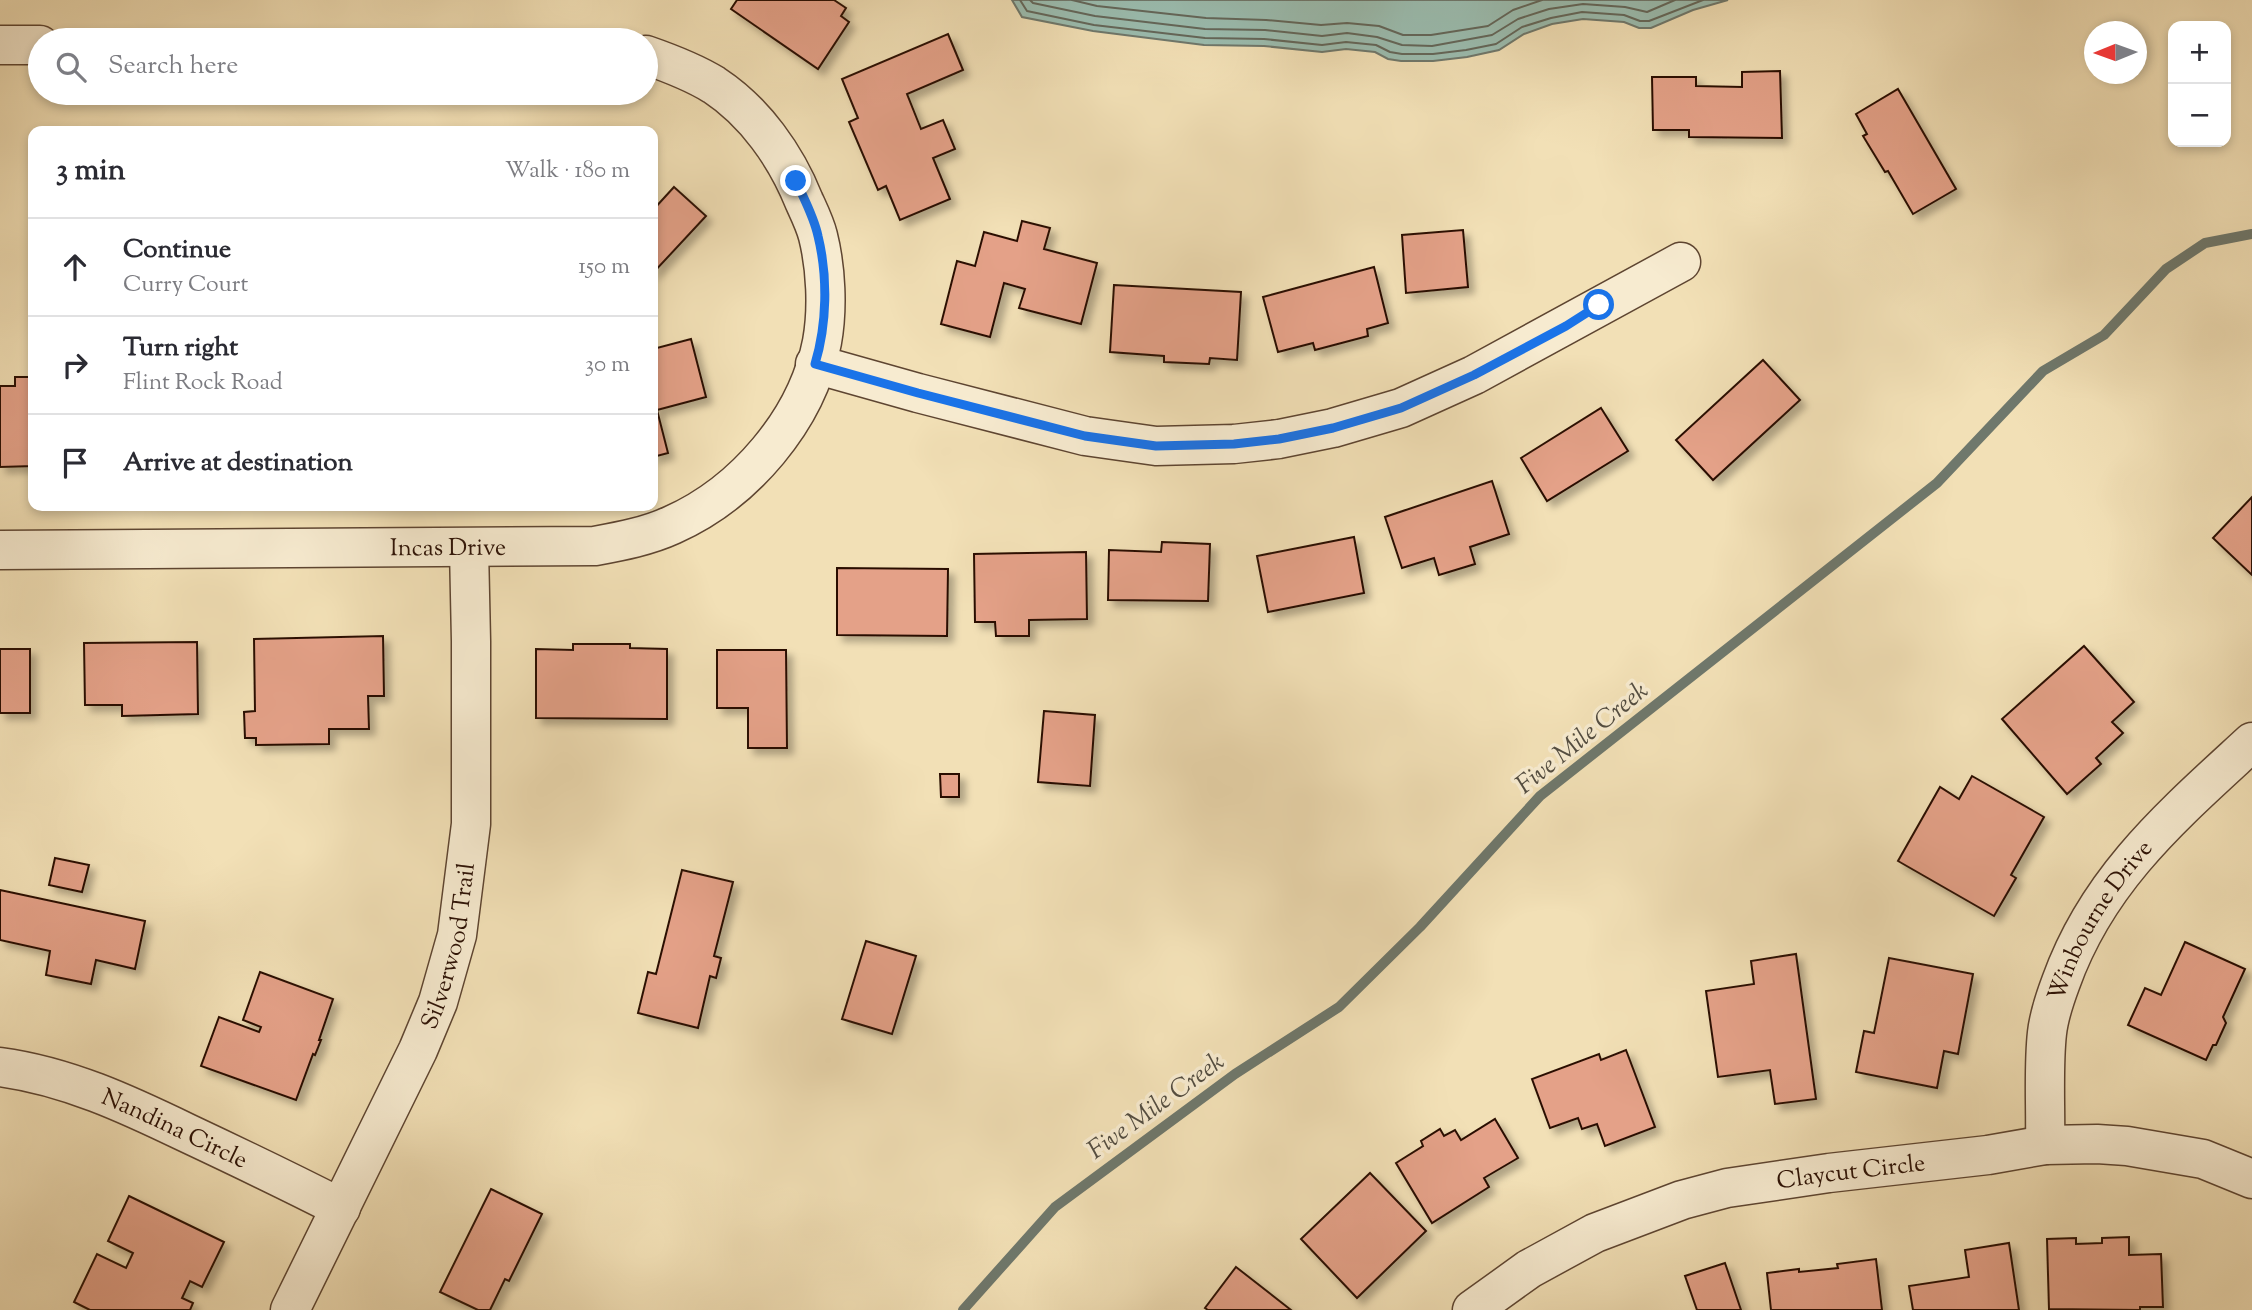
<!DOCTYPE html>
<meta charset="utf-8">
<style>
body{margin:0;font-family:"Sorts Mill Goudy",serif;background:#f7f7f7;color:#2b2b33}
.controls{position:absolute;right:21px;top:21px;display:grid;overflow:hidden;border-radius:14px;box-shadow:0 4px 10px #0003}
.controls button{width:63px;height:63px;display:grid;place-items:center;padding:0;border:0;border-bottom:2px solid #e1e1e2;background:#fff;color:#2b2b33;font:35px sans-serif}
.compass{position:absolute;left:2084px;top:21px;width:63px;height:63px;border-radius:50%;background:#fff;box-shadow:0 4px 10px #0003;rotate:269deg}
.stop{position:absolute;width:21px;height:21px;margin:-16px;border:5px solid #1a73e8;border-radius:50%;background:#fff}
.stop.end{background:#1a73e8;border-color:#fff;box-shadow:0 2px 7px #0008}
.list{margin:0;padding:0;list-style:none}
h2{display:flex;justify-content:space-between;align-items:center;height:91px;margin:0;padding:0 28px;font-size:30px}
h2 small{font-size:23px;font-weight:400;color:#7c7c81}
.list li{display:grid;grid-template-columns:46px 1fr auto;gap:21px;align-items:center;box-sizing:border-box;height:98px;padding:0 28px;border-top:2px solid #e1e1e2}
.list b{display:block;font-size:26px;white-space:nowrap}
.list p{margin:0;font-size:23px;white-space:nowrap;color:#7c7c81}
.list em{font-size:23px;font-style:normal;color:#7c7c81}
.icon{flex:none;width:38px;height:38px;fill:none;stroke:currentColor;stroke-width:2;stroke-linecap:round;stroke-linejoin:round}
.map{position:relative;flex:none;width:2252px;height:1310px;overflow:hidden}
.search{position:absolute;background:#fff;box-shadow:0 4px 10px #0003;left:28px;top:28px;width:630px;height:77px;display:flex;align-items:center;gap:18px;box-sizing:border-box;padding:0 24px;border-radius:38px;color:#7c7c81;font-size:26px}
.panel{position:absolute;background:#fff;box-shadow:0 4px 10px #0003;left:28px;top:126px;width:630px;height:385px;border-radius:14px}
.map>svg:first-child{display:block}
.water{fill:#9bbdb0;stroke:#6f786c;stroke-width:2}
.lines{fill:none;stroke-linecap:round;stroke-linejoin:round}
.shore{stroke:#64675a;stroke-width:2}
.stream{stroke:#6f786c;stroke-width:10}
.building{fill:#e4a188;stroke:#2c1105;stroke-width:2;filter:url(#shadow)}
.minor-casing{stroke:#5e4531;stroke-width:41}
.minor{stroke:#f7ebd0;stroke-width:38}
.route{stroke:#1a73e8;stroke-width:9}
.labels{text-anchor:middle;stroke-width:7;stroke-linejoin:round;paint-order:stroke}
.street-label{font-size:24px;fill:#2c1105;stroke:#f7ebd0}
.water-label{font-size:26px;font-style:italic;fill:#534d41;stroke:#f7ebd0}
</style>
<div class="map">
<svg width="2252" height="1310" viewBox="0 0 2252 1310">
<defs>
<filter id="shadow"><feDropShadow dx="6" dy="6" stdDeviation="3.5" flood-color="#0004"/></filter>
</defs>
<rect width="100%" height="100%" fill="#f2e0b6"/>
<filter id="stains"><feTurbulence type="fractalNoise" baseFrequency=".00286" numOctaves="4"/><feColorMatrix values="0 0 0 0 .2 0 0 0 0 .09 0 0 0 0 .02 0 0 0 .5 -.17"/></filter>
<radialGradient id="worn" r=".72"><stop offset=".6" stop-color="#630" stop-opacity="0"/><stop offset="1" stop-color="#630" stop-opacity=".3"/></radialGradient>
<polygon class="water" points="1012,0 1728,0 1693,10 1651,28 1639,28 1624,22 1583,19 1552,24 1524,34 1499,50 1467,57 1433,61 1401,61 1388,59 1375,52 1346,49 1322,52 1264,46 1204,45 1093,31 1022,17"/>
<g class="lines">
<g class="shore">
<polyline points="1020,0 1027,11 1094,25 1205,38 1264,39 1322,45 1346,42 1376,45 1390,52 1402,54 1433,54 1466,50 1496,44 1522,27 1551,18 1582,12 1624,15 1640,21 1649,21 1703,0"/>
<polyline points="1030,0 1033,3 1095,16 1205,29 1265,30 1322,36 1347,33 1377,37 1402,45 1432,46 1492,35 1518,19 1549,9 1583,4 1625,7 1647,12 1675,0"/>
<polyline points="1072,0 1097,6 1206,18 1266,20 1321,25 1347,23 1379,26 1403,35 1431,35 1488,26 1513,10 1542,0"/>
</g>
<polyline class="stream" points="963,1310 1055,1207 1235,1074 1339,1007 1420,927 1540,796 1937,483 2043,371 2104,335 2166,269 2205,243 2252,234"/>
</g>
<g class="building">
<polygon points="737,0 834,0 846,8 841,16 849,22 818,69 731,9"/>
<polygon points="948,34 963,70 907,94 921,129 943,120 955,149 933,158 950,199 900,220 886,186 878,190 849,122 858,118 842,79"/>
<polygon points="1780,71 1782,138 1689,137 1689,130 1653,130 1652,77 1696,77 1696,86 1742,87 1742,72"/>
<polygon points="1898,89 1956,189 1913,214 1888,171 1885,172 1863,136 1867,134 1856,114"/>
<polygon points="674,187 706,216 653,273 653,210"/>
<polygon points="1022,221 1050,228 1044,249 1097,263 1081,324 1019,308 1025,289 1004,283 990,337 941,324 957,261 975,266 984,232 1017,241"/>
<polygon points="1463,230 1468,287 1406,293 1402,235"/>
<polygon points="1374,267 1388,323 1367,329 1368,336 1315,350 1313,343 1278,352 1263,297"/>
<polygon points="1114,285 1241,292 1237,360 1210,358 1209,364 1164,362 1164,356 1110,352"/>
<polygon points="691,339 706,397 657,410 668,453 653,457 653,349"/>
<polygon points="1763,360 1800,400 1713,480 1676,440"/>
<polygon points="15,377 33,377 33,466 0,467 0,386 15,386"/>
<polygon points="1601,408 1628,451 1547,501 1521,458"/>
<polygon points="1492,481 1509,534 1470,547 1475,564 1439,575 1434,558 1402,568 1385,517"/>
<polygon points="2252,497 2252,575 2213,538"/>
<polygon points="1354,537 1364,593 1268,612 1257,556"/>
<polygon points="1162,542 1210,544 1208,601 1108,600 1109,550 1161,552"/>
<polygon points="1086,552 1087,619 1029,620 1029,636 996,636 995,622 975,622 974,554"/>
<polygon points="837,568 948,569 947,636 837,635"/>
<polygon points="383,636 384,696 368,696 369,729 329,729 329,744 256,745 256,738 245,738 244,712 255,711 254,639"/>
<polygon points="197,642 198,714 122,716 122,705 85,705 84,643"/>
<polygon points="573,644 630,644 630,648 667,649 667,719 536,718 536,649 573,650"/>
<polygon points="2084,646 2134,702 2112,722 2123,733 2096,758 2101,764 2067,794 2002,719"/>
<rect x="0" y="649" width="30" height="64"/>
<polygon points="717,650 786,650 787,748 748,748 748,708 717,708"/>
<polygon points="1044,711 1095,715 1090,786 1038,782"/>
<polygon points="940,774 959,774 959,797 941,797"/>
<polygon points="1972,776 2044,817 2011,875 2016,878 1994,916 1898,861 1940,787 1959,799"/>
<polygon points="55,858 89,865 82,892 49,885"/>
<polygon points="682,870 733,882 714,956 721,958 716,978 710,976 698,1028 638,1013 648,972 656,974"/>
<polygon points="0,890 145,921 135,969 96,960 91,984 46,975 50,951 0,940"/>
<polygon points="866,941 916,956 892,1034 842,1019"/>
<polygon points="2185,942 2245,969 2223,1017 2226,1023 2216,1045 2213,1045 2206,1060 2128,1025 2145,988 2161,995"/>
<polygon points="1796,954 1816,1099 1775,1104 1770,1070 1718,1077 1706,991 1754,984 1751,961"/>
<polygon points="1889,958 1973,974 1958,1054 1944,1051 1937,1088 1856,1072 1864,1031 1874,1033"/>
<polygon points="260,972 333,999 319,1040 321,1040 315,1055 313,1054 296,1100 201,1066 219,1017 259,1032 261,1027 243,1020"/>
<polygon points="1626,1050 1655,1127 1605,1146 1597,1124 1582,1129 1578,1118 1550,1128 1532,1079 1599,1054 1601,1060"/>
<polygon points="1495,1119 1518,1158 1484,1178 1489,1187 1432,1223 1396,1163 1423,1146 1421,1141 1440,1129 1444,1136 1455,1130 1461,1140"/>
<polygon points="1370,1173 1426,1231 1357,1298 1301,1239"/>
<polygon points="491,1189 542,1214 509,1281 505,1279 490,1310 478,1310 440,1292"/>
<polygon points="129,1196 224,1242 202,1287 190,1281 182,1298 193,1303 190,1310 90,1310 74,1302 97,1254 126,1268 133,1253 108,1241"/>
<polygon points="2129,1237 2129,1255 2161,1254 2163,1307 2140,1307 2140,1310 2049,1309 2047,1239 2076,1238 2076,1244 2102,1243 2102,1238"/>
<polygon points="2009,1243 2019,1310 1913,1310 1909,1286 1969,1277 1965,1250"/>
<polygon points="1876,1259 1882,1310 1771,1310 1767,1273 1799,1269 1799,1272 1838,1268 1837,1264"/>
<polygon points="1725,1263 1741,1310 1697,1310 1685,1276"/>
<polygon points="1236,1267 1291,1310 1208,1310 1205,1308"/>
</g>
<g class="lines">
<g class="minor-casing">
<g id="minor">
<polyline points="0,45 40,45"/>
<polyline points="815,364 918,393 1085,436 1156,446 1234,444 1279,439 1333,428 1401,408 1474,375 1681,262"/>
<path id="s1" d="M0 550 595 546C622 541 648 536 672 525 744 493 807 420 822 342 828 309 826 268 818 236 815 224 809 212 804 201 786 156 755 112 714 85 693 72 669 63 646 55"/>
<path id="s2" d="M0 1067C67 1076 127 1104 187 1133 238 1157 290 1182 341 1208"/>
<path id="s3" d="M2045 1145C2046 1110 2043 1068 2047 1033 2049 1015 2055 998 2061 982 2098 878 2174 814 2252 742"/>
<path id="s4" d="M290 1310 418 1050 438 1002 457 935 471 824V641L469 548"/>
<path id="s5" d="M1472 1310 1529 1269 1595 1233 1682 1200 1727 1188 1829 1173 1988 1155 2045 1145 2097 1144 2127 1146 2203 1159 2252 1179"/>
</g>
</g>
<use href="#minor" class="minor"/>
</g>
<g class="lines">
<path class="route" d="M796 181C804 199 814 217 818 236 828 277 827 324 815 364L918 393 1085 436 1156 446 1234 444 1279 439 1333 428 1401 408 1474 375 1566 326 1599 305"/>
</g>
<g class="labels">
<g class="street-label">
<text dy="8" stroke="none"><textPath href="#s1" startOffset="448">Incas Drive</textPath></text>
<text dy="8" stroke="none"><textPath href="#s3" startOffset="238">Winbourne Drive</textPath></text>
<text dy="8" stroke="none"><textPath href="#s4" startOffset="399">Silverwood Trail</textPath></text>
<text dy="8" stroke="none"><textPath href="#s2" startOffset="186">Nandina Circle</textPath></text>
<text dy="8" stroke="none"><textPath href="#s5" startOffset="410">Claycut Circle</textPath></text>
</g>
<g class="water-label">
<text transform="translate(1581 737) rotate(-39)" y="9">Five Mile Creek</text>
<text transform="translate(1155 1105) rotate(-36)" y="9">Five Mile Creek</text>
</g>
</g>
<rect width="100%" height="100%" filter="url(#stains)"/>
<rect width="100%" height="100%" fill="url(#worn)"/>
</svg>
<div class="controls">
<button>+</button>
<button>−</button>
</div>
<svg class="compass" viewBox="-18 -18 36 36"><path d="M0-13l5 13h-10z" fill="#e53935"/><path d="M0 13l5-13h-10z" fill="#7c7c81"/></svg>
<div class="stop" style="left:1599px;top:305px"></div>
<div class="stop end" style="left:796px;top:181px"></div>
<div class="search"><svg class="icon" aria-label="search" viewBox="0 0 24 24"><circle cx="10" cy="10" r="6"/><path d="M15 15l6 6"/></svg>Search here</div>
<section class="panel">
<h2>3 min<small>Walk · 180 m</small></h2>
<ul class="list">
<li><svg class="icon" aria-label="ahead" viewBox="0 0 24 24"><path d="M12 20V5M6 11l6-6 6 6"/></svg><div><b>Continue</b><p>Curry Court</p></div><em>150 m</em></li>
<li><svg class="icon" aria-label="right" viewBox="0 0 24 24"><path d="M7 20v-9h11M14 6l5 5-5 5"/></svg><div><b>Turn right</b><p>Flint Rock Road</p></div><em>30 m</em></li>
<li><svg class="icon" aria-label="arrive" viewBox="0 0 24 24"><path d="M6 21V4h12l-3 4 3 4H6"/></svg><div><b>Arrive at destination</b></div></li>
</ul>
</section>
</div>
